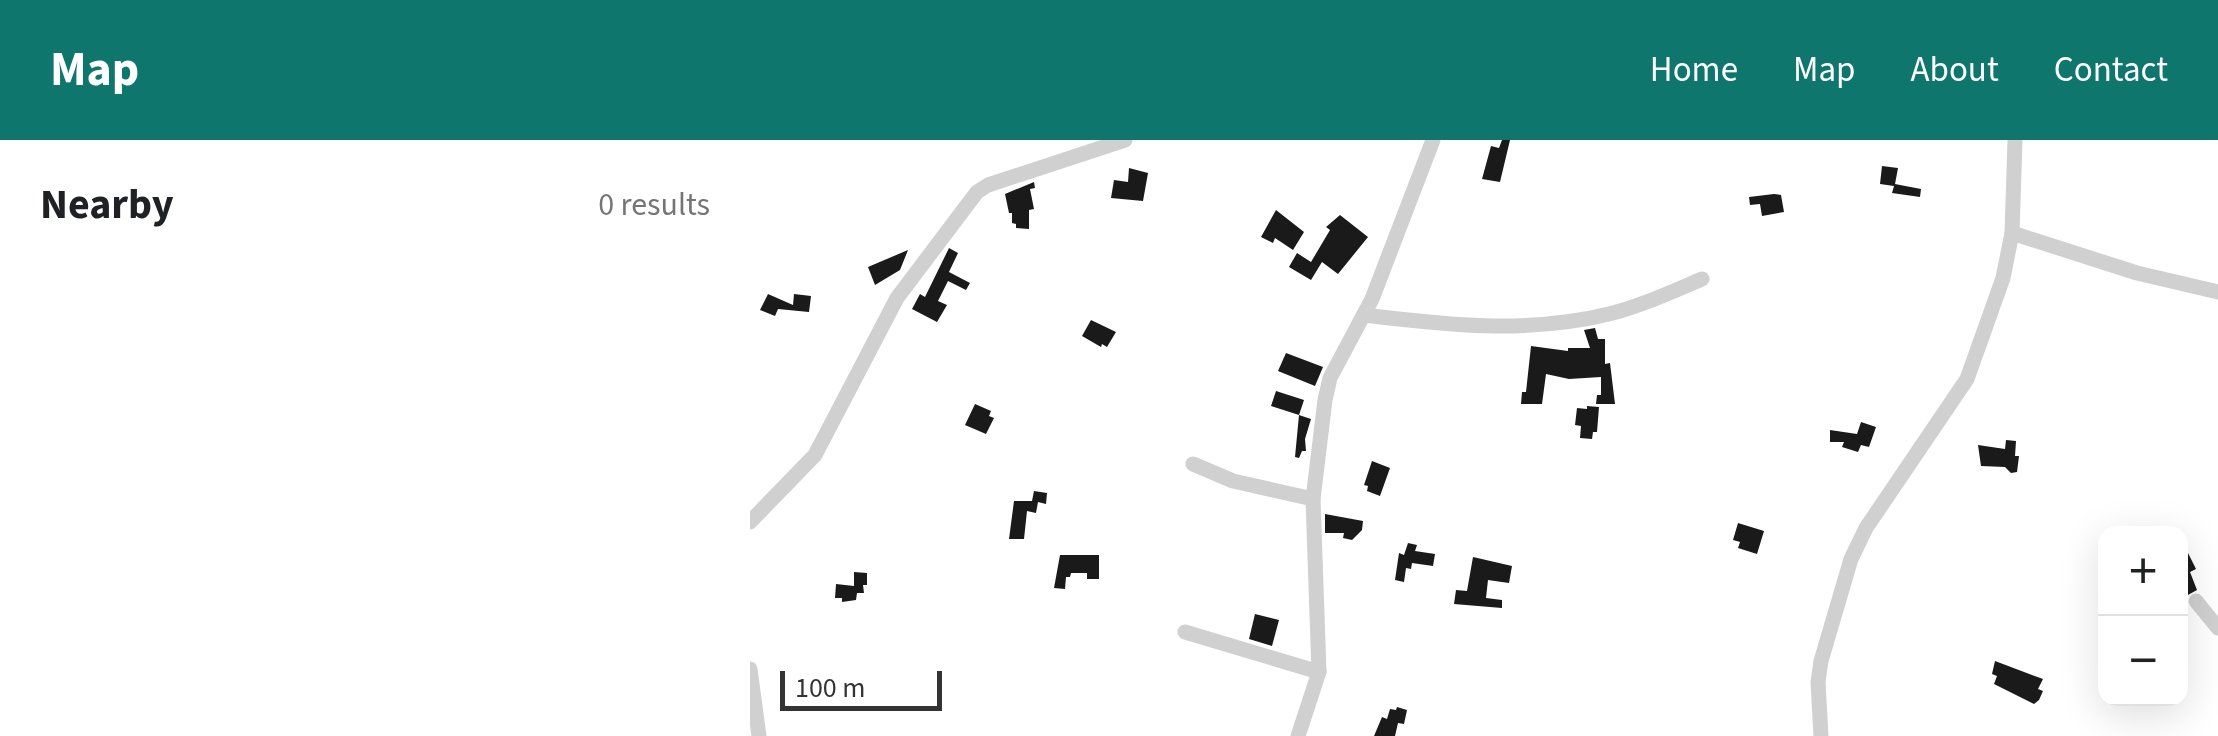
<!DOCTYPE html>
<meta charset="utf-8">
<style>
body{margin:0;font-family:"Source Sans 3",sans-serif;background:#f2f2f2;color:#202124}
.controls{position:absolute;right:30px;bottom:30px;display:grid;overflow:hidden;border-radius:20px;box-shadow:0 10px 40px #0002}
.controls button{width:90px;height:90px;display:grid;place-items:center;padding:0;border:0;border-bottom:2px solid #e0e0e0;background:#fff;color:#202124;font:50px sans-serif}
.scale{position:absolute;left:30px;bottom:25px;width:162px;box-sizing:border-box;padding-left:10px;border:5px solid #333;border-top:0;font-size:28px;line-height:35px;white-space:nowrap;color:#333;-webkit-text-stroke:8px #fff;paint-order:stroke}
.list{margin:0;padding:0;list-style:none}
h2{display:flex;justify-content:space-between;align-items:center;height:130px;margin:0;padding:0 40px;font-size:42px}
h2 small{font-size:32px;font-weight:400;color:#757577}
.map{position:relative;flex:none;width:1468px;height:596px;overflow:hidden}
header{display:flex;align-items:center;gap:60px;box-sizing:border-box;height:140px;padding:0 50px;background:#0f766e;color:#fff}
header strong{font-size:48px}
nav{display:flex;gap:55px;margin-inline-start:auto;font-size:35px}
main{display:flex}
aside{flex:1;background:#fff}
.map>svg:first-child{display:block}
.building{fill:#1a1a1a}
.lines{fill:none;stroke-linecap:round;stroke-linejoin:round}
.minor{stroke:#d0d0d0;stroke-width:15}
</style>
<header>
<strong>Map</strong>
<nav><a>Home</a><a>Map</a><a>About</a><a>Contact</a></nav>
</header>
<main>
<aside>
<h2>Nearby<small>0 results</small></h2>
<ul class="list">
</ul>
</aside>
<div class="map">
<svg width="1468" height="596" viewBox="0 0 1468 596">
<rect width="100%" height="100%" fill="#fff"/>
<g class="building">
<polygon points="752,0 760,0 750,42 732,39 741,6 749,8"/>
<polygon points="1132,26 1148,28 1145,44 1171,49 1170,57 1142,53 1144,46 1130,44"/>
<polygon points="379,28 398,33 393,61 361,58 364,40 378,42"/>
<polygon points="284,42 285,48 280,49 284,69 279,70 279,89 266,88 266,84 262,83 262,73 259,73 255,54"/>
<polygon points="1024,54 1031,55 1034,72 1012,76 1010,64 1000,65 999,57"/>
<polygon points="526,70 554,92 543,110 525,98 523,103 511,97"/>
<polygon points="590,75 618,97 588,134 572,122 561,140 539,127 547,113 561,122 580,90 576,87"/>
<polygon points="199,108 208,113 199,132 220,143 216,150 198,141 188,161 197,165 187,182 162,169 170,154 175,157"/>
<polygon points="158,110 150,130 125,145 118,127"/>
<polygon points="18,154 43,165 44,154 61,156 59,172 28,169 25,176 10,170"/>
<polygon points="341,180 366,192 357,207 352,204 351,207 332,196"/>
<polygon points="845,188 848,199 855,199 855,224 860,223 865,264 846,264 847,255 851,255 851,237 819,239 796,234 792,264 771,264 772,252 776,252 781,206 818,211 818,208 840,208 834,190"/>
<polygon points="536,213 573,227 565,246 528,231"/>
<polygon points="526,251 554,260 549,275 561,279 555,299 556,311 552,311 549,318 545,317 549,275 521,266"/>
<polygon points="225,264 241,271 239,276 244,278 236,294 215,285"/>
<polygon points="837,266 849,267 847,292 843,292 842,299 830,298 831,286 825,285 827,268 837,269"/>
<polygon points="1111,282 1126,287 1119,307 1111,305 1108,312 1092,307 1094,302 1080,302 1080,290 1107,294"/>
<polygon points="1256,300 1266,301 1265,316 1269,316 1267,332 1261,333 1255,327 1231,326 1228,305 1255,309"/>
<polygon points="622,321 640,328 630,356 617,351 618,346 614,345"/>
<polygon points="284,351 297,353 296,364 288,362 286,373 277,371 274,399 259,399 264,361 282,361"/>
<polygon points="575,374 613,381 612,390 602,400 593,398 594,393 575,393"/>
<polygon points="988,383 1014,391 1007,414 988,408 990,402 983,400"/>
<polygon points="1430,397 1446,429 1440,432 1447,450 1436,456 1430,442"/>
<polygon points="658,403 667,405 665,411 685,414 683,426 662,423 661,429 656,428 654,442 645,440 649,413 654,415"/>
<polygon points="310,415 349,415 349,439 337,439 337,433 321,433 320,437 316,437 315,449 304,448"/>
<polygon points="723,417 762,426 759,443 738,440 736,458 752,460 752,468 704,464 706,450 717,451"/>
<polygon points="104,432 117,433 117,445 113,445 114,453 107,453 106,460 92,462 92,458 85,458 86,444 104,446"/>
<polygon points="505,474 529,480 522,506 499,499"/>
<polygon points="1245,521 1293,539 1288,549 1293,551 1289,560 1284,564 1244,544 1247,536 1242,534"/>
<polygon points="647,567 657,570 654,584 648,583 645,596 624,596 632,577 637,579 640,569 646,570"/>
</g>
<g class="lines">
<g class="minor">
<polyline points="1262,93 1387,133 1468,152"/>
<path d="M614 175C696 185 777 194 859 174 891 166 921 152 952 139"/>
<polyline points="443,324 483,341 563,359"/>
<polyline points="0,382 65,315 147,158 227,52 238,45 375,0"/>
<polyline points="1446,461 1468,488"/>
<polyline points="435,492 569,532"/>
<polyline points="0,529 9,596"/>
<polyline points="548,596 569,532 563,359 575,260 580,238 622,159 683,0"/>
<polyline points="1071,596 1068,542 1071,521 1101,419 1116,388 1217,239 1253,138 1262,93 1265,0"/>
</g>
</g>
</svg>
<div class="controls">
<button>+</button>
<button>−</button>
</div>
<div class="scale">100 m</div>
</div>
</main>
